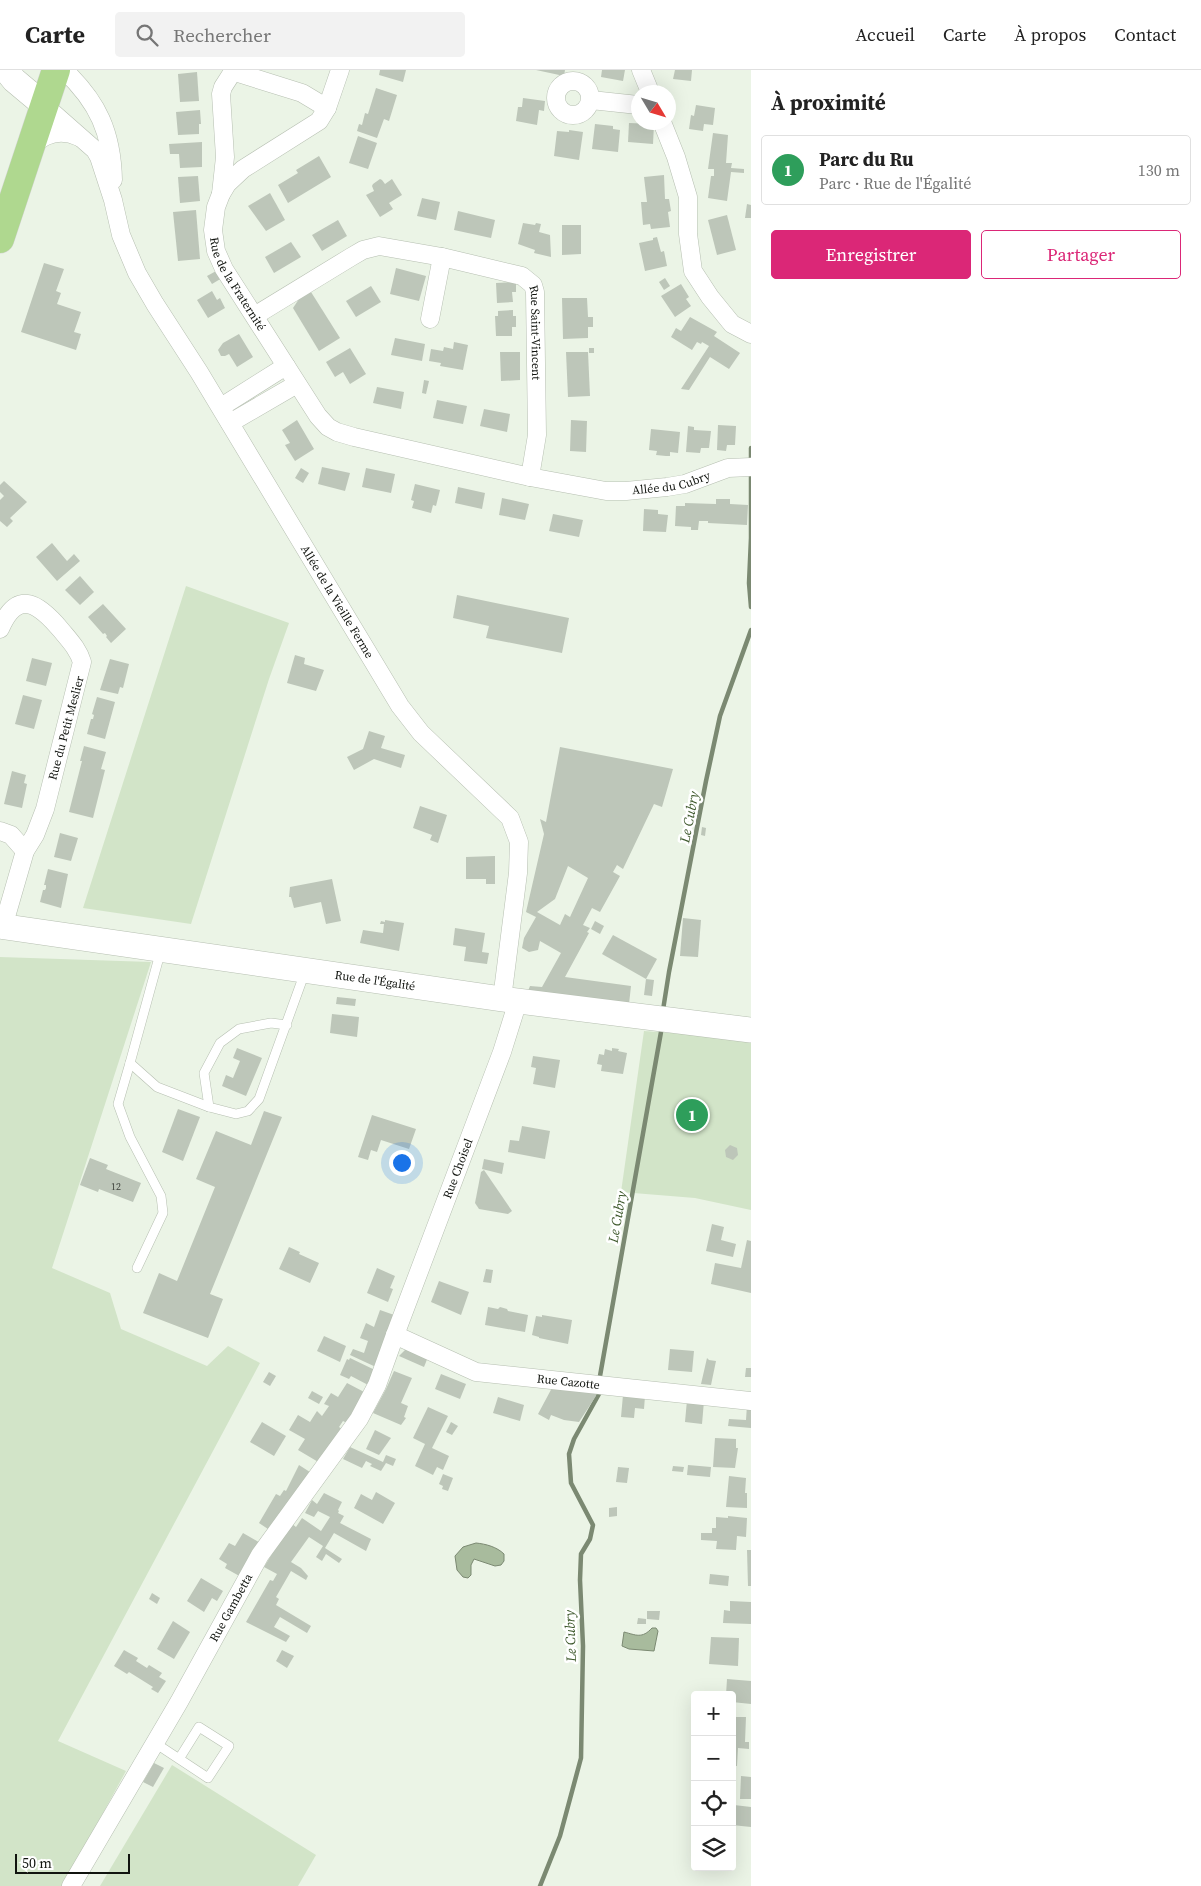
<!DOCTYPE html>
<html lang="fr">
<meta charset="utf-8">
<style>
body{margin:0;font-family:"Source Serif 4",serif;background:#f2f2f2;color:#222}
.controls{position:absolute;right:15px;bottom:15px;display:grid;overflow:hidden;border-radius:5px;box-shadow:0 5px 20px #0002}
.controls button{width:45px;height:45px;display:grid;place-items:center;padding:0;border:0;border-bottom:1px solid #e0e0e0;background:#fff;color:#222;font:25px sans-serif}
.compass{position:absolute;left:631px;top:15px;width:45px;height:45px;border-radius:50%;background:#fff;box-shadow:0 5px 20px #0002;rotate:128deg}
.scale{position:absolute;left:15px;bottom:12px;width:115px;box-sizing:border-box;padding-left:5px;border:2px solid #11140f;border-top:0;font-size:14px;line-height:18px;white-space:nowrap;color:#11140f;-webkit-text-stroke:4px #fff;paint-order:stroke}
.you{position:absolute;left:401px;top:1092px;width:18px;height:18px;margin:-12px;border:4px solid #fff;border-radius:50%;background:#1a73e8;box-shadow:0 0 0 8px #1a73e833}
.badge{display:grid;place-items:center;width:32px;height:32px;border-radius:50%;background:#db2777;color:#fff;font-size:16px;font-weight:700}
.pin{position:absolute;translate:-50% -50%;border:2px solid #fff;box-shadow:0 1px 5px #0006}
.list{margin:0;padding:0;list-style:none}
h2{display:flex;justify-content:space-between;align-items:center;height:65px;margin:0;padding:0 20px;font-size:21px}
h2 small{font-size:16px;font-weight:400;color:#767676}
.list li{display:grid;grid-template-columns:32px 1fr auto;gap:15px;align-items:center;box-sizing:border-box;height:70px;margin:0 10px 10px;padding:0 10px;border:1px solid #e0e0e0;border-radius:5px}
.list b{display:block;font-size:19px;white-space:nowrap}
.list p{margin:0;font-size:16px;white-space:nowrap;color:#767676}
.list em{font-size:16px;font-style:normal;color:#767676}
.actions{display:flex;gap:10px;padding:15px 20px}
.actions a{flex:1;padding:11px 0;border:1px solid #db2777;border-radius:5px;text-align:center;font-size:18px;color:#db2777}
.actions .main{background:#db2777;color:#fff}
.icon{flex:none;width:28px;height:28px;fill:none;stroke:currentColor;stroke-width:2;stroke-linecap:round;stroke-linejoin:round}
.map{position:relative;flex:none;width:751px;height:1816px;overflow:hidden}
header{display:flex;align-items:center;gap:30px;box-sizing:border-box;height:70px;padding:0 25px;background:#fff;border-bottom:1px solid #e0e0e0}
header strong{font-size:24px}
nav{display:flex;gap:28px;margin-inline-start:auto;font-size:18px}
.search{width:350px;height:45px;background:#f2f2f2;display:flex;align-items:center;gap:12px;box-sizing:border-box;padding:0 18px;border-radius:5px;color:#767676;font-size:19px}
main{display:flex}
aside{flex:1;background:#fff}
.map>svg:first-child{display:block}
.green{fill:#d2e4c8}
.water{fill:#a8bb9d;stroke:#7b8972}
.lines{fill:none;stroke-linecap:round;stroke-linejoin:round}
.stream{stroke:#7b8972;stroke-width:4.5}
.building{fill:#bdc6b9;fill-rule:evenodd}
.lane-casing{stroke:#b6bfb1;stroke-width:10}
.street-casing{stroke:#b6bfb1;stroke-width:19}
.secondary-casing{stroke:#b6bfb1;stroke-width:26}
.primary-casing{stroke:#d4d5d4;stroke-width:29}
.lane{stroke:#fff;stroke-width:9}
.street{stroke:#fff;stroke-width:18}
.secondary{stroke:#fff;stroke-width:25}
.primary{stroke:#afd88f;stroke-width:28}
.labels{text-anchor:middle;stroke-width:5;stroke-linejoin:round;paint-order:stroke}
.number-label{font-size:10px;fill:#3c403a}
.street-label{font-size:12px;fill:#11140f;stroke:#fff}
.water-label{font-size:14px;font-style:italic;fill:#3e592c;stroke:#fff}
</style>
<header>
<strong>Carte</strong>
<div class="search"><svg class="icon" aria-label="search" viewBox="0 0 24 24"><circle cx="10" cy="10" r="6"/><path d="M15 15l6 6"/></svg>Rechercher</div>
<nav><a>Accueil</a><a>Carte</a><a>À propos</a><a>Contact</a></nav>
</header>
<main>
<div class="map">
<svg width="751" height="1816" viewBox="0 0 751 1816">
<rect width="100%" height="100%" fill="#ebf4e6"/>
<g class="green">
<polygon points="186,516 289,553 269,609 191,854 83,838"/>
<polygon points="0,887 151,892 52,1198 110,1223 121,1259 207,1296 228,1276 260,1293 58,1671 126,1701 63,1816 0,1816"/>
<polygon points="644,961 751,969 751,1140 695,1128 621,1122"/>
<polygon points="172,1695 316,1785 298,1816 100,1816"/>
</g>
<g class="water">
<path d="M476 1473C486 1474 497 1477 504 1484V1491L501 1495 495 1496 474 1489 471 1495V1505L468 1508 463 1507 457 1500 455 1486 463 1477Z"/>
<path d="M652 1558H656L658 1561 654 1581 629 1579 622 1576 624 1562C636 1565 642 1569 652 1558Z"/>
</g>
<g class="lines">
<g class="stream">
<polyline points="751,394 751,378"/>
<polyline points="751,402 751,468 749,513 751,537"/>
<polyline points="663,940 669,902 706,711 720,646 751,560"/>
<polyline points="600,1306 661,962"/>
<polyline points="540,1816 560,1766 581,1688 583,1576 580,1510 581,1484 590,1469 593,1455 571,1413 569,1384 574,1369 599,1324"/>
</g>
</g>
<g class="building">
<polygon points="380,0 406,0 403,12 379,5"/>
<polygon points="536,0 565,0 564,6"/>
<polygon points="602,0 625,0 623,11 601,7"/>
<polygon points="675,0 692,0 691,11 673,9"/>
<polygon points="197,2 199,31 180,32 178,4"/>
<polygon points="376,18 397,25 389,51 384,49 377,68 357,61 359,54 362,55 365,43 368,44"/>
<polygon points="523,28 545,31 544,41 539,40 537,55 516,51 518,37 522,37"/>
<polygon points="696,35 715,38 713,55 704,54 703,61 689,59 691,45 694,46"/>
<polygon points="200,40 201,54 199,54 199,64 178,65 176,42"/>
<polygon points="629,53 654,54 653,74 628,72"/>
<polygon points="595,54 613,56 613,59 620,60 618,82 592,79"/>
<polygon points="569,60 583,62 579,90 554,86 557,61 569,62"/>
<polygon points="713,63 728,65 726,93 732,93 731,98 744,99 744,103 731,102 727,131 708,128 711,106 714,106 714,99 708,99"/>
<polygon points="358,66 377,73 368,99 349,93"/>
<polygon points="202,72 202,97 180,98 179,84 170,84 169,74"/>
<polygon points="319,86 331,107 288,133 278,115 298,103 296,100"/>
<polygon points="664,105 665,129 669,129 671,141 668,142 670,157 651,159 650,154 643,155 641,132 647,132 644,107"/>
<polygon points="198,106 200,131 180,133 178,107"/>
<polygon points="380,109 382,110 385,114 392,109 402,125 389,133 393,139 380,147 366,125 374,121 372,116 373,114"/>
<polygon points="270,123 285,150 266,161 248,136"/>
<polygon points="422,128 440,132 436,150 417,146"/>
<polygon points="747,134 751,135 751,148 745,148"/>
<polygon points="196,140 200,189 178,191 173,142"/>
<polygon points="458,141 495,150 491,168 454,160"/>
<polygon points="727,145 736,180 717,185 708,150"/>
<polygon points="338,150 347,166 322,181 312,165"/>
<polygon points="523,153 535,155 536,153 541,154 539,162 550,165 551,187 534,183 535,180 518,174"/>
<polygon points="562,155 581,155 581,184 562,185"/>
<polygon points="657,167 661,182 664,181 667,196 645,201 639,173 653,170 653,168"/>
<polygon points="291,172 301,187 274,203 265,187"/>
<polygon points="44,193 64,199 56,221 61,223 57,234 81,242 74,262 81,264 76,280 21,262"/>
<polygon points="396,198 426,206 419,231 390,224"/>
<polygon points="218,200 222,208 212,214 207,206"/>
<polygon points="665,208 670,216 664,220 659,212"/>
<polygon points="516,212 516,222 512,222 513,232 497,233 496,213"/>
<polygon points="681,214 689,227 686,229 691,236 675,247 661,226"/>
<polygon points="371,216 381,232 356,247 346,231"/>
<polygon points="212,221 217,230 220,228 225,238 208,248 197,230"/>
<polygon points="311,222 340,268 319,281 293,238 299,229"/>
<polygon points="562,228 587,228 588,247 593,247 593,257 588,257 588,268 563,269"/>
<polygon points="513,240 513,246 516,246 516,257 512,257 512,266 496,266 495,246 498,246 498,241"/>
<polygon points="690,247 717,262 714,266 740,283 729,299 710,287 689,320 681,319 709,276 702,272 701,274 697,272 692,280 671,267 676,258 681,261"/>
<polygon points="239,264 253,287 237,297 229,284 225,286 221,286 218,280 223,273"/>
<polygon points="395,268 425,274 422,291 391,285"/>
<polygon points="454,272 468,275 463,300 440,296 441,293 429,291 431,279 443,281 444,277 453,279"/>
<polygon points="350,278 366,304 350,314 343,302 335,307 326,292"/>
<rect x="589" y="278" width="5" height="5"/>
<polygon points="500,282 520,282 520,310 501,311"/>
<polygon points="566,282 588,282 590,326 568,327"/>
<polygon points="424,310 429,311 426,324 422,323"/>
<polygon points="377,317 404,322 401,339 373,333"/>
<polygon points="437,330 467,336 463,354 433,348"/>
<polygon points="484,339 510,344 507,362 480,356"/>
<polygon points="297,350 314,379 295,391 285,375 290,373 282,360"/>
<polygon points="571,350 587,351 586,382 570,381"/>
<polygon points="718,355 736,356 735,375 727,375 726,381 717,380"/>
<polygon points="688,356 694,357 694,360 711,361 709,378 701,378 700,383 686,382"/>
<polygon points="651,359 680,362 678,383 670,382 670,386 666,386 656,385 657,381 649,380"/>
<polygon points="322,397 350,403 345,421 318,414"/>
<polygon points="301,398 309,403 303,413 295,408"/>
<polygon points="366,398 395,404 391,423 362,417"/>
<polygon points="4,411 27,432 10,448 13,451 7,457 0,451 0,430 4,426 0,422 0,415"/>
<polygon points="415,414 440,420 436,436 433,435 431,443 412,438 414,431 411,430"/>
<polygon points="458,417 485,423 482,439 455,433"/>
<polygon points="502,428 529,434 525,450 499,445"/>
<polygon points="716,429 730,429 730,434 748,435 747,455 708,453 708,451 699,451 698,460 691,460 691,457 675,456 676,436 685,436 685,433 716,434"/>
<polygon points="644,439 658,440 658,444 668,445 666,462 643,461"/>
<polygon points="553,444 583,450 579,467 549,461"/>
<polygon points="52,473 67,491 74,484 80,491 57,511 36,487"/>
<polygon points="80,506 94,522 80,535 65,520"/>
<polygon points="457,525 569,548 562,583 486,568 489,556 453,548"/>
<polygon points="103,534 126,559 111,573 106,567 107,566 105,563 103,564 88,547"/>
<polygon points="295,585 305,588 304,594 324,600 316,621 287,613"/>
<polygon points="32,588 52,593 46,616 26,611"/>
<polygon points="110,589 129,594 123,618 120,617 118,624 100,620"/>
<polygon points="23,625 42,630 34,659 15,654"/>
<polygon points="97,627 115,632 105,669 87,664 91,649 93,649 94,645 92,644"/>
<polygon points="369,661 385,666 381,678 405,685 401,698 374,689 354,700 347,687 363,679"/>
<polygon points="84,676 106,682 101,699 105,700 93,748 69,742 82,691 80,691"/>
<path d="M560 677 673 699 662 737 654 734 623 799 617 795 613 802 620 806 600 842 592 838 583 855 590 858 587 862 589 863 565 907 631 916 629 934 528 921 530 916 542 917 561 883 540 871 538 880 529 882 522 878 524 868 536 847 526 842 544 764 540 749 546 752ZM568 796 588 808 570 847 565 844 560 855 537 842 555 829Z"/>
<polygon points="12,701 26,705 24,713 27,714 22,738 4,734"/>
<polygon points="420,736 447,745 438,773 430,770 432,765 413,758"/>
<polygon points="702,757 706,758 705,766 701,765"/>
<polygon points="60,763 78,768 71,791 54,787"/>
<polygon points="495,786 495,814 486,814 486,809 466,809 466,787"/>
<polygon points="48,799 68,804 61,838 40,832 43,820 45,820 46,818 46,815 44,815"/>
<polygon points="332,809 341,851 326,854 321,832 294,838 291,827 289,827 290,817"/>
<polygon points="683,848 701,850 698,887 680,886"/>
<polygon points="385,850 404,853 399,881 360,873 363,860 383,863 384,854 380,854 381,851 385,852"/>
<polygon points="595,851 604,856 600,864 591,859"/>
<polygon points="455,858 485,863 482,882 489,883 487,894 464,891 466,877 453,875"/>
<polygon points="613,865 657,889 646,909 602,884"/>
<polygon points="646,909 654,910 652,926 644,925"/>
<polygon points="337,927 356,929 355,936 336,934"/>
<polygon points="332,944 359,947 357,967 330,963"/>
<polygon points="237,978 262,988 246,1026 222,1016 226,1005 233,1008 240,991 233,988"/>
<polygon points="612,978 619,979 618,981 627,983 623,1004 601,1001 602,995 597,994 599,984 604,985 605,979 612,981"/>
<polygon points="533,986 560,990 555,1018 533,1014 536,998 531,997"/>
<polygon points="178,1039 200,1047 183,1091 162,1082"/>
<polygon points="264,1041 282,1047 210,1224 223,1229 208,1268 143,1243 159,1203 177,1211 215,1117 196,1109 216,1061 251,1075"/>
<polygon points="372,1045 416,1059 409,1079 381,1070 377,1082 371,1080 368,1090 358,1087"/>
<polygon points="522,1056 550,1061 545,1089 508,1082 510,1070 519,1071"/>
<polygon points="730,1075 737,1078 738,1085 733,1090 726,1087 725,1080"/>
<polygon points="90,1088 108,1095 106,1099 141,1113 133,1132 99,1119 98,1122 80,1115"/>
<polygon points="484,1089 504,1093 502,1104 482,1099"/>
<polygon points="484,1100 512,1141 508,1144 479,1139 475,1133 481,1102"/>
<polygon points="712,1154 724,1157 721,1170 736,1174 733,1187 706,1181"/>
<polygon points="747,1170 751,1171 751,1223 711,1214 715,1193 741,1198"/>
<polygon points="289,1177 300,1182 299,1184 319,1193 310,1213 279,1199"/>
<polygon points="377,1198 395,1206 390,1218 393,1219 388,1232 367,1223"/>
<polygon points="486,1199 493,1200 491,1213 483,1212"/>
<polygon points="439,1211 469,1222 461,1245 431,1232"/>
<polygon points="488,1237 498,1239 500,1237 507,1239 508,1241 528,1245 525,1262 485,1255"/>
<polygon points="380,1240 397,1246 378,1298 350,1285 353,1279 364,1283 368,1271 360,1268 366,1253 374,1257"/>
<polygon points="542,1245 572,1250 568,1274 539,1268 539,1267 532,1265 536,1246 542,1247"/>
<polygon points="324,1266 346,1276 340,1292 317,1281"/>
<polygon points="407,1278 428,1287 424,1297 399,1286"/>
<polygon points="670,1279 694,1281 692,1302 668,1300"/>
<polygon points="350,1288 377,1301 370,1316 351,1306 349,1309 340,1305 347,1289 349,1290"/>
<polygon points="707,1288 709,1290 716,1291 711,1315 701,1314"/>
<polygon points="746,1298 751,1298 751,1307 745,1307"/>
<polygon points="394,1301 412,1308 401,1333 408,1336 404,1347 406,1348 401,1355 373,1343 386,1319"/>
<polygon points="269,1302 276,1306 270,1316 263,1312"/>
<polygon points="441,1304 466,1314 460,1329 435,1319"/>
<polygon points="347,1313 366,1323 347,1353 343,1351 339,1357 343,1360 320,1393 298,1380 305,1369 289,1360 298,1345 310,1352 317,1341 322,1346 329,1336 324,1334 331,1323 338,1327"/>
<polygon points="553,1316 597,1320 596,1326 579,1352 564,1350 551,1345 549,1350 538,1344"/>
<polygon points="312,1321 323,1327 319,1334 308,1328"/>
<polygon points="623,1325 645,1326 644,1339 635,1338 634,1348 621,1347"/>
<polygon points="498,1327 524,1335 520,1351 493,1343"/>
<polygon points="687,1330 704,1331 702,1354 685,1352"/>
<polygon points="747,1335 751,1336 751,1358 728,1356 729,1349 746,1350"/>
<polygon points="428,1337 448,1346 432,1378 449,1386 443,1400 437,1397 433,1405 415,1396 425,1374 413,1368"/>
<polygon points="262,1352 286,1366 274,1386 250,1372"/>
<polygon points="451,1352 458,1356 452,1365 446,1362"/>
<polygon points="375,1360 391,1368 379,1385 366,1379"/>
<polygon points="715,1368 736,1369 736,1378 738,1378 735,1398 713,1397"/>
<polygon points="350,1377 383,1392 386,1385 396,1389 393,1396 386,1393 381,1401 370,1396 372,1394 366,1391 362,1398 343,1389"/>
<polygon points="299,1395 313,1404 271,1461 259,1453 276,1424 280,1426 284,1420 286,1421"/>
<polygon points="688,1395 711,1397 710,1407 687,1405"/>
<polygon points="673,1396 684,1397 683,1402 672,1401"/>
<polygon points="618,1397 629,1398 627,1413 616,1412"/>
<polygon points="443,1404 453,1408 448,1421 442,1419 443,1416 439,1414"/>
<polygon points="729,1406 746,1408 745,1423 747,1423 747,1438 726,1437"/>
<polygon points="376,1422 395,1433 383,1454 354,1438 361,1424 372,1430"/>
<polygon points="324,1423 342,1432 338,1440 339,1441 338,1443 344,1446 340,1453 371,1469 366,1481 334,1463 325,1478 342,1489 339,1493 326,1484 322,1491 316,1487 323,1476 309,1467 291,1492 301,1498 308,1506 306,1510 291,1501 276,1527 279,1529 276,1535 311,1556 307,1563 280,1547 274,1557 290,1566 286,1572 246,1552 270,1510 273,1511 277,1504 264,1497 291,1453 296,1457 302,1448 321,1461 330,1447 318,1441 314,1447 305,1443 312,1430 317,1434"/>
<polygon points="617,1437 617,1446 609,1447 609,1438"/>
<polygon points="728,1446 747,1448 746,1467 737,1466 736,1480 716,1479 717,1471 701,1470 701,1463 712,1463 712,1458 716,1458 716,1447 728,1448"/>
<polygon points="243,1463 262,1474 243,1508 225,1498 227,1494 219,1489 229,1473 235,1476"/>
<polygon points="747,1480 751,1480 751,1516 748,1516"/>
<polygon points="710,1504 729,1506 728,1516 709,1514"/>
<polygon points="201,1508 223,1521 217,1531 212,1528 204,1542 187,1531"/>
<polygon points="152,1523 160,1528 157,1534 149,1529"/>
<polygon points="730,1531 751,1532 751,1554 723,1553 724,1540 730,1541"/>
<polygon points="647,1541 660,1541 659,1550 647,1549"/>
<polygon points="638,1548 646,1549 646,1554 637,1554"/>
<polygon points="173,1551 190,1562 174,1589 157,1579"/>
<polygon points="711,1567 739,1568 738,1596 709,1594"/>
<polygon points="124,1580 138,1588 136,1591 147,1598 149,1595 162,1603 159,1607 166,1611 158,1623 151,1619 153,1617 129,1602 127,1604 114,1596"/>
<polygon points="282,1580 294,1586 287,1598 276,1591"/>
<polygon points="727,1609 751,1611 751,1634 732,1632 732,1625 726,1625"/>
<polygon points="732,1647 746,1647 745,1672 749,1672 749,1679 738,1678 737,1696 732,1696"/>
<polygon points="154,1693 164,1698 153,1717 143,1712"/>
<polygon points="741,1706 751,1707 751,1729 740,1729"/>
<polygon points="734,1735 751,1737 751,1757 732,1755"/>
</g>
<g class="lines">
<g class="lane-casing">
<g id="lane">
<polyline points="161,880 130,993 157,1017 209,1037"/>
<polyline points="287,955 271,953 239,959 220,973 204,1003 209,1037 236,1044 248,1041 259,1029 305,902"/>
<polyline points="130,993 118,1034 130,1067 161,1126 163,1143 137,1198"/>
<polyline points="155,1673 208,1708 229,1676 199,1657 179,1689"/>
</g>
</g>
<g class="street-casing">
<g id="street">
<path d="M64 0C98 32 112 63 113 110"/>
<path id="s1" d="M340 0 327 38 319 51 243 99 227 114 221 124 216 137 213 160 216 181 224 199 318 346 328 357 337 362 354 367 530 407 606 421H626L667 417 685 414 728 398 751 397"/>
<polyline points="641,0 650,22"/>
<circle cx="573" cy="28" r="17"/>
<polyline points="591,30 638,35"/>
<path id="s2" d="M45 36 95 80 99 87 113 130 121 165 137 203 155 234 199 302 400 636 421 663 510 748 519 772 518 803 502 929"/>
<polyline points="662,52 676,87 688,127 688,164 693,201 710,227 732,254 751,264"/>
<path d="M32 76C45 63 62 59 79 67"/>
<polyline points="221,124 225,87 221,24 223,17 232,3 238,3 302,23 327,38"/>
<path id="s3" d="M256 245 351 187 363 180 379 176 442 187 522 206 533 215 535 222 537 365 530 407"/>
<polyline points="430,249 442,187"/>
<polyline points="221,337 286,296"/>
<polyline points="230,353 297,314"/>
<path d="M0 559C18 517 40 535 61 560 70 571 78 579 82 592L45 739 35 765 25 781 3 857"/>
<polyline points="0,761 11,765 25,781"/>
<path id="s4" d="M395 1265 476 1302 751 1331"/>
<path id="s5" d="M71 1816 179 1632 260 1485 359 1349 377 1315 395 1265 502 982 518 931"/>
</g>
</g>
<g class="secondary-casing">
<g id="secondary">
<polyline points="6,0 14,10 45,36"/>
<path id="s6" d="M0 856 502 929 751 960"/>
</g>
</g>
<g class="primary-casing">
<polyline id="primary" points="0,169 56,0"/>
</g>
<use href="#lane" class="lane"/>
<use href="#street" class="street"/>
<use href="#secondary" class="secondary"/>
<use href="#primary" class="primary"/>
</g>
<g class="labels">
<g class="number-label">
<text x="116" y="1120">12</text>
</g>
<g class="street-label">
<text dy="4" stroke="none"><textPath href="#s1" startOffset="276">Rue de la Fraternité</textPath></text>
<text dy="4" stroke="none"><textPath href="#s3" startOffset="350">Rue Saint-Vincent</textPath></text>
<text dy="4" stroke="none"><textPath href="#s1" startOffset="798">Allée du Cubry</textPath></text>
<text dy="4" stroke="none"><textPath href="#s2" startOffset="582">Allée de la Vieille Ferme</textPath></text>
<text transform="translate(66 658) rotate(-75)" y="4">Rue du Petit Meslier</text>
<text dy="4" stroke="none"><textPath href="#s6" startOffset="379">Rue de l'Égalité</textPath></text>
<text dy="4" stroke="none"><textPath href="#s5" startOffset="819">Rue Choisel</textPath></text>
<text dy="4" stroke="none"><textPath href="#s4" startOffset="182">Rue Cazotte</textPath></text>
<text dy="4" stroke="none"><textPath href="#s5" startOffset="321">Rue Gambetta</textPath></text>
</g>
<g class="water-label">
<text transform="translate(689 747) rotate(-79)" y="5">Le Cubry</text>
<text transform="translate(617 1147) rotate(-80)" y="5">Le Cubry</text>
<text transform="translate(570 1566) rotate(-92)" y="5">Le Cubry</text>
</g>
</g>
</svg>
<div class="controls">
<button>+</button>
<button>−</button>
<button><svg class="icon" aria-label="locate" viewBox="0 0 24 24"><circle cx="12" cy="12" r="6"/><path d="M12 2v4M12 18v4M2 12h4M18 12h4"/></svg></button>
<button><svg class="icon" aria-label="layers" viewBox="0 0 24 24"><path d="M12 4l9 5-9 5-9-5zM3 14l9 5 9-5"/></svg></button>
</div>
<svg class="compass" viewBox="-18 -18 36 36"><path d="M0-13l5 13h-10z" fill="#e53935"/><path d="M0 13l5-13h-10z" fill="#767676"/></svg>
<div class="scale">50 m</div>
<div class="you"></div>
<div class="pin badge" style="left:692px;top:1045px;background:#2e9e5b">1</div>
</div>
<aside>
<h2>À proximité<small></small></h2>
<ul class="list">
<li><span class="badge" style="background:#2e9e5b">1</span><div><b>Parc du Ru</b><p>Parc · Rue de l'Égalité</p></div><em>130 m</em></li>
</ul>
<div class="actions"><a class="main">Enregistrer</a><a>Partager</a></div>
</aside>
</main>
